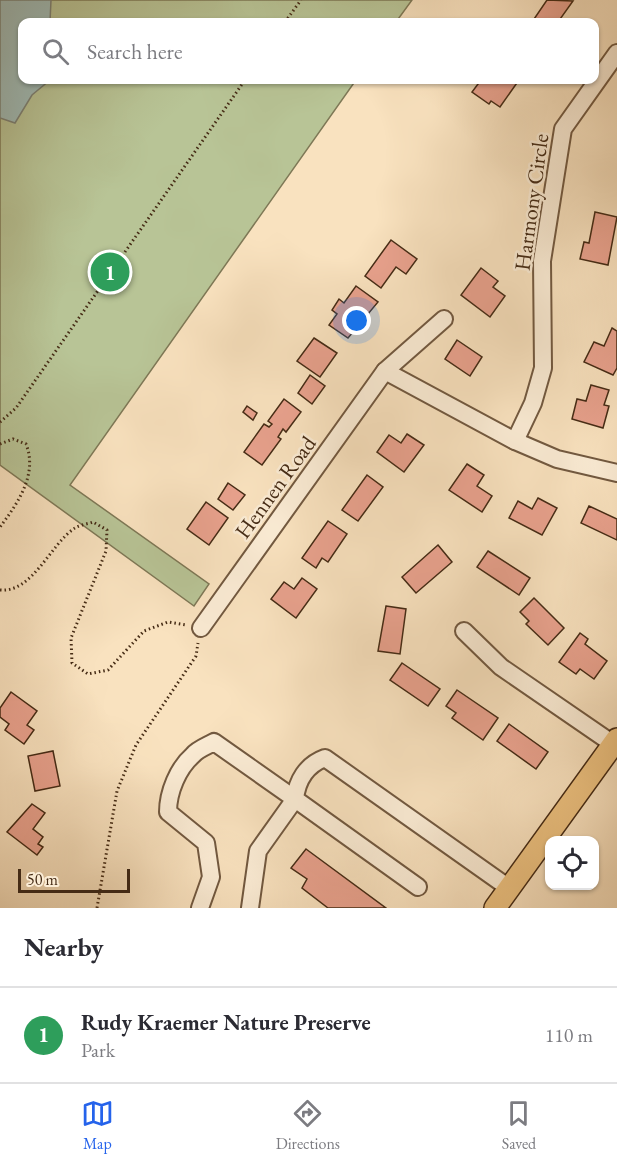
<!DOCTYPE html>
<style>
body{margin:0;font-family:"EB Garamond",serif;background:#f7f7f7;color:#2b2b33}
.controls{position:absolute;right:18px;bottom:18px;display:grid;overflow:hidden;border-radius:12px;box-shadow:0 2px 4px #0004}
.controls button{width:54px;height:54px;display:grid;place-items:center;padding:0;border:0;border-bottom:2px solid #e1e1e2;background:#fff;color:#2b2b33;font:30px sans-serif}
.scale{position:absolute;left:18px;bottom:15px;width:112px;box-sizing:border-box;padding-left:6px;border:3px solid #452b15;border-top:0;font-size:16px;line-height:21px;white-space:nowrap;color:#452b15;-webkit-text-stroke:4px #fbecd5;paint-order:stroke}
.you{position:absolute;left:357px;top:321px;width:21px;height:21px;margin:-15px;border:4px solid #fff;border-radius:50%;background:#1a73e8;box-shadow:0 0 0 9px #1a73e833}
.badge{display:grid;place-items:center;width:39px;height:39px;border-radius:50%;background:#2563eb;color:#fff;font-size:20px;font-weight:700}
.pin{position:absolute;translate:-50% -50%;border:3px solid #fff;box-shadow:0 2px 6px #0006}
.list{margin:0;padding:0;list-style:none}
h2{display:flex;justify-content:space-between;align-items:center;height:78px;margin:0;padding:0 24px;font-size:26px}
h2 small{font-size:20px;font-weight:400;color:#7c7c81}
.list li{display:grid;grid-template-columns:39px 1fr auto;gap:18px;align-items:center;box-sizing:border-box;height:96px;padding:0 24px;border-top:2px solid #e1e1e2}
.list b{display:block;font-size:22px;white-space:nowrap}
.list p{margin:0;font-size:20px;white-space:nowrap;color:#7c7c81}
.list em{font-size:20px;font-style:normal;color:#7c7c81}
.icon{flex:none;width:33px;height:33px;fill:none;stroke:currentColor;stroke-width:2;stroke-linecap:round;stroke-linejoin:round}
.map{position:relative;flex:none;width:617px;height:908px;overflow:hidden}
.search{position:absolute;background:#fff;box-shadow:0 2px 4px #0004;left:18px;right:18px;top:18px;height:66px;display:flex;align-items:center;gap:15px;box-sizing:border-box;padding:0 21px;border-radius:12px;color:#7c7c81;font-size:22px}
.sheet{height:174px;background:#fff}
nav{display:flex;justify-content:space-around;align-items:center;box-sizing:border-box;height:84px;border-top:2px solid #e1e1e2;background:#fff;font-size:16px;color:#7c7c81}
nav a{display:grid;justify-items:center;gap:3px}
nav .on{color:#2563eb}
.map>svg:first-child{display:block}
.green{fill:#b8c496;stroke:#7e7856;stroke-width:1.5}
.water{fill:#9fbcb8;stroke:#7b8277;stroke-width:1.5}
.building{fill:#e9a28e;stroke:#452b15;stroke-width:1.5}
.lines{fill:none;stroke-linecap:round;stroke-linejoin:round}
.minor-casing{stroke:#725940;stroke-width:20}
.major-casing{stroke:#452b15;stroke-width:24}
.path{stroke:#452b15;stroke-width:3;stroke-dasharray:1.5 3;stroke-linecap:butt}
.minor{stroke:#fbecd5;stroke-width:16}
.major{stroke:#ecc180;stroke-width:21}
.labels{text-anchor:middle;stroke-width:5;stroke-linejoin:round;paint-order:stroke}
.street-label{font-size:22px;fill:#452b15;stroke:#fbecd5}
</style>
<div class="map">
<svg width="617" height="908" viewBox="0 0 617 908">
<rect width="100%" height="100%" fill="#f9e2bf"/>
<filter id="stains"><feTurbulence type="fractalNoise" baseFrequency=".00333" numOctaves="4"/><feColorMatrix values="0 0 0 0 .2 0 0 0 0 .09 0 0 0 0 .02 0 0 0 .5 -.17"/></filter>
<radialGradient id="worn" r=".72"><stop offset=".6" stop-color="#630" stop-opacity="0"/><stop offset="1" stop-color="#630" stop-opacity=".3"/></radialGradient>
<polygon class="green" points="0,0 412,0 396,22 22,22 22,80 356,80 70,485 209,584 194,606 0,465"/>
<polygon class="water" points="0,0 51,0 50,22 22,22 22,80 50,80 32,95 15,123 0,118"/>
<g class="building">
<polygon points="547,0 573,1 558,22 532,22"/>
<polygon points="481,80 488,83 490,80 519,80 500,107 491,101 489,104 472,92"/>
<polygon points="595,212 617,217 608,265 580,259 584,242 589,243"/>
<polygon points="391,240 417,259 406,274 396,267 381,288 365,276"/>
<polygon points="481,268 498,281 493,287 505,296 490,317 461,295"/>
<polygon points="356,286 378,302 348,338 329,325 337,314 332,310 339,299 344,303"/>
<polygon points="612,328 617,331 617,368 613,375 584,362 594,342 604,346"/>
<polygon points="314,338 337,353 320,377 297,361"/>
<polygon points="457,340 482,357 470,376 445,359"/>
<polygon points="310,375 325,386 312,404 298,393"/>
<polygon points="591,385 609,390 604,405 609,406 603,428 572,419 577,399 586,401"/>
<polygon points="284,399 301,412 286,432 283,429 278,437 281,439 262,465 244,452 264,424 269,427 272,424 268,421"/>
<polygon points="247,406 257,413 253,420 243,412"/>
<polygon points="407,434 424,445 404,472 377,452 389,435 401,443"/>
<polygon points="467,464 484,475 477,486 492,496 482,512 449,490"/>
<polygon points="367,475 383,487 358,521 342,510"/>
<polygon points="228,483 245,495 233,510 218,499"/>
<polygon points="538,498 557,508 542,535 509,518 518,501 532,509"/>
<polygon points="206,502 228,518 209,545 187,529"/>
<polygon points="589,506 617,519 617,540 581,523"/>
<polygon points="328,521 347,534 328,562 322,558 316,568 302,558"/>
<polygon points="438,545 452,562 416,593 402,577"/>
<polygon points="488,551 530,578 519,595 477,567"/>
<polygon points="302,578 317,589 296,618 271,599 284,582 294,589"/>
<polygon points="534,598 564,628 548,645 526,624 529,621 520,612"/>
<polygon points="386,606 406,609 400,654 378,651"/>
<polygon points="580,633 588,639 585,644 607,661 594,679 580,669 576,674 559,662"/>
<polygon points="402,663 440,689 428,706 390,680"/>
<polygon points="457,690 498,718 483,740 452,718 456,713 446,706"/>
<polygon points="11,692 37,711 27,725 34,730 24,744 5,730 9,724 0,717 0,708"/>
<polygon points="509,724 548,752 536,769 497,741"/>
<polygon points="53,751 60,786 35,791 28,756"/>
<polygon points="32,804 45,813 33,829 43,837 38,844 43,847 37,855 7,832"/>
<polygon points="306,849 386,908 328,908 302,888 307,879 291,868"/>
</g>
<g class="lines">
<g class="minor-casing">
<g id="minor">
<polyline points="385,371 515,441 557,459 617,473"/>
<polyline points="515,441 533,403 543,368 542,261 563,129 617,53"/>
<polyline points="201,628 385,371 444,319"/>
<polyline points="464,631 501,667 613,744"/>
<path d="M418 887 295 799C297 781 306 765 325 758L509 888"/>
<path d="M200 908 211 877 206 843 168 812C168 792 178 768 193 755 198 749 207 746 214 742L295 799 258 851 250 908"/>
</g>
</g>
<g class="major-casing">
<polyline id="major" points="495,908 617,739"/>
</g>
<g class="path">
<polyline points="285,22 301,0"/>
<polyline points="0,422 16,408 245,80"/>
<path d="M0 444 13 439 26 444C38 474 18 503 0 527"/>
<path d="M0 590C33 593 51 543 75 528 80 525 87 524 93 522L107 530 106 551 71 638 72 663 88 674 108 670 144 631 168 622 186 625"/>
<polyline points="97,908 117,791 136,745 196,656 198,643"/>
</g>
<use href="#minor" class="minor"/>
<use href="#major" class="major"/>
</g>
<g class="labels">
<g class="street-label">
<text transform="translate(531 202) rotate(-82)" y="8">Harmony Circle</text>
<text transform="translate(275 487) rotate(-54)" y="8">Hennen Road</text>
</g>
</g>
<rect width="100%" height="100%" filter="url(#stains)"/>
<rect width="100%" height="100%" fill="url(#worn)"/>
</svg>
<div class="controls">
<button><svg class="icon" aria-label="locate" viewBox="0 0 24 24"><circle cx="12" cy="12" r="6"/><path d="M12 2v4M12 18v4M2 12h4M18 12h4"/></svg></button>
</div>
<div class="scale">50 m</div>
<div class="you"></div>
<div class="pin badge" style="left:110px;top:272px;background:#2e9e5b">1</div>
<div class="search"><svg class="icon" aria-label="search" viewBox="0 0 24 24"><circle cx="10" cy="10" r="6"/><path d="M15 15l6 6"/></svg>Search here</div>
</div>
<section class="sheet">
<h2>Nearby<small></small></h2>
<ul class="list">
<li><span class="badge" style="background:#2e9e5b">1</span><div><b>Rudy Kraemer Nature Preserve</b><p>Park</p></div><em>110 m</em></li>
</ul>
</section>
<nav>
<a class="on"><svg class="icon" aria-label="map" viewBox="0 0 24 24"><path d="M3 6l6-2 6 2 6-2v14l-6 2-6-2-6 2zM9 4v14M15 6v14"/></svg>Map</a>
<a><svg class="icon" aria-label="directions" viewBox="0 0 24 24"><path d="M12 3l9 9-9 9-9-9zM9 14v-3h6M13 9l2 2-2 2"/></svg>Directions</a>
<a><svg class="icon" aria-label="saved" viewBox="0 0 24 24"><path d="M7 4h10v16l-5-4-5 4z"/></svg>Saved</a>
</nav>
